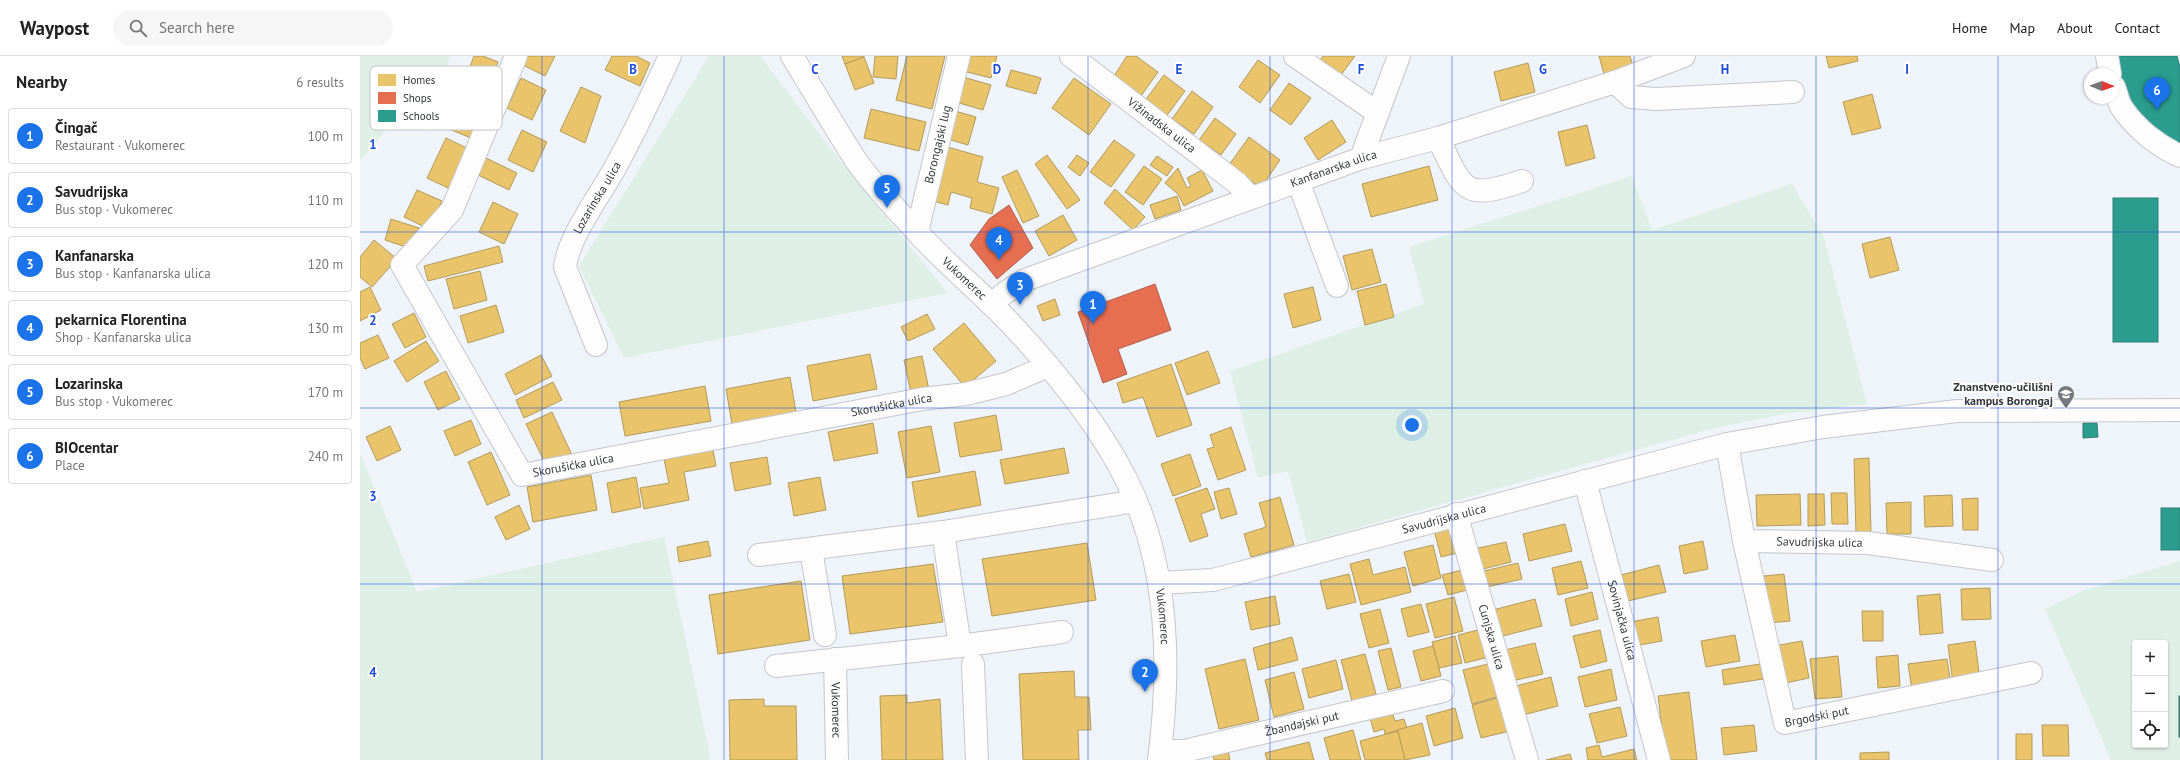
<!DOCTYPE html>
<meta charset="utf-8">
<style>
body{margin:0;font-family:"PT Sans",sans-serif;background:#f6f6f6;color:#222}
.controls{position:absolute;right:12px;bottom:12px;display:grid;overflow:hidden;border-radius:4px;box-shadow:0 1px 3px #0004}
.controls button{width:36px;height:36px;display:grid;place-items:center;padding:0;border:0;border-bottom:1px solid #e0e0e0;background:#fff;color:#222;font:20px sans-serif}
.compass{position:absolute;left:1724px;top:12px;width:36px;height:36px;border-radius:50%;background:#fff;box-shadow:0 1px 3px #0004;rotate:91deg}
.you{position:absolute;left:1052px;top:369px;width:14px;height:14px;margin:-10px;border:3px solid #fff;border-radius:50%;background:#1a73e8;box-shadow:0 0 0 6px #1a73e833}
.badge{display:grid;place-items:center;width:26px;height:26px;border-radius:50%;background:#1a73e8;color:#fff;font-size:13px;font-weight:700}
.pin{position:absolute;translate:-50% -33px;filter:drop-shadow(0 1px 2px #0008)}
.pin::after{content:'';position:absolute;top:21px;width:14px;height:12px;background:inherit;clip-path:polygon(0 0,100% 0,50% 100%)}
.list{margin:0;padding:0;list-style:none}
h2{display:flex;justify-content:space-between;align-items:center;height:52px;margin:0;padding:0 16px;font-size:17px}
h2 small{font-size:13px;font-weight:400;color:#767676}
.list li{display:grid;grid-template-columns:26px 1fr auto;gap:12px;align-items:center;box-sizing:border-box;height:56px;margin:0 8px 8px;padding:0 8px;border:1px solid #e0e0e0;border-radius:4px}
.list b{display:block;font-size:15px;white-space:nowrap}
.list p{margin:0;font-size:13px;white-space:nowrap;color:#767676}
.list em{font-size:13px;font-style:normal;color:#767676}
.icon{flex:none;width:22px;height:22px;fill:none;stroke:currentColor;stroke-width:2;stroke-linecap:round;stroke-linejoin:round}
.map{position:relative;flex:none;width:1820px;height:704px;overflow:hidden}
header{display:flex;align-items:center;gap:24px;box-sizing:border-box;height:56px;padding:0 20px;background:#fff;border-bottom:1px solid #e0e0e0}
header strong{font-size:19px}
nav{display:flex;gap:22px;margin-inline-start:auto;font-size:14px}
.search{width:280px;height:36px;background:#f6f6f6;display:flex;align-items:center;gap:10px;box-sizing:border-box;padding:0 14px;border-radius:22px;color:#767676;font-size:15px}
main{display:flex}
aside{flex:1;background:#fff}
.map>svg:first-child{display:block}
.green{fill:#deefe6;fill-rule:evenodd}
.homes{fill:#e9c46a;stroke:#b39a5c}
.shops{fill:#e76f51;stroke:#b25e4b}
.schools{fill:#2a9d8f;stroke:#2d7f76}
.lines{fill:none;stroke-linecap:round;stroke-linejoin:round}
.minor-casing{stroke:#c4c7cb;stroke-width:24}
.minor{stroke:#fdfdfe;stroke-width:22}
.grid{fill:none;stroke:#1d4ed8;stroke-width:1;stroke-opacity:0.55}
.labels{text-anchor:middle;stroke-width:4;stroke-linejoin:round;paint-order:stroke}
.street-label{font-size:12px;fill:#35383c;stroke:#fff}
.poi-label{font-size:12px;font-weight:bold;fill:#35383c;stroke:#fff;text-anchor:end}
.key{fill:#fff;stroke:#c2c3c4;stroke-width:1}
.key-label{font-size:11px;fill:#35383c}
.grid-label{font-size:13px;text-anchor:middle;font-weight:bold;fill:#1d4ed8;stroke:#fff;stroke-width:4;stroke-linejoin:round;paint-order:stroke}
</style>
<header>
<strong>Waypost</strong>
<div class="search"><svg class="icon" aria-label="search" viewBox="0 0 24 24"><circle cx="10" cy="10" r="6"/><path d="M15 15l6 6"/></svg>Search here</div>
<nav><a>Home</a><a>Map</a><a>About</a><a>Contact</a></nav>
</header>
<main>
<aside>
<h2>Nearby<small>6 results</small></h2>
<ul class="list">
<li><span class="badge">1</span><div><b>Čingač</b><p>Restaurant · Vukomerec</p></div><em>100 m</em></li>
<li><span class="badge">2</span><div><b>Savudrijska</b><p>Bus stop · Vukomerec</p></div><em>110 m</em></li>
<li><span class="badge">3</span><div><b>Kanfanarska</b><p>Bus stop · Kanfanarska ulica</p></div><em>120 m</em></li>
<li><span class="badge">4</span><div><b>pekarnica Florentina</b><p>Shop · Kanfanarska ulica</p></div><em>130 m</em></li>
<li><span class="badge">5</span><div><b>Lozarinska</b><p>Bus stop · Vukomerec</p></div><em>170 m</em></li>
<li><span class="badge">6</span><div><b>BIOcentar</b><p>Place</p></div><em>240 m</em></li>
</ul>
</aside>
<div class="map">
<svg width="1820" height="704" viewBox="0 0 1820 704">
<rect width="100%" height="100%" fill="#eff4fa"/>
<g class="green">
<polygon points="0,0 90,0 69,75 38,59 0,105"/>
<polygon points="349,0 400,0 474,97 588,237 264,302 219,210"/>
<polygon points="1272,120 1292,174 1432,128 1464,181 1507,348 1424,358 1351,373 947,486 928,415 898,422 870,315 1064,248 1049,191"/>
<polygon points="0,397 57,536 304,481 351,704 0,704"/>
<path d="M1820 505V704H1751L1685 553 1724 534ZM1775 587H1805V689H1775Z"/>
</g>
<g class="homes">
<polygon points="114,0 123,0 138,6 126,38 103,29"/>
<polygon points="164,0 195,0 185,20 161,8"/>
<polygon points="252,0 276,0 290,7 280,30 245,14"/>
<polygon points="482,0 504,0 504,1 485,8"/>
<polygon points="515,0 538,0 536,23 513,21"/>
<polygon points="547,0 585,0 572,53 536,44"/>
<polygon points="607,0 637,0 631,22 603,15"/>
<polygon points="767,0 776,0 798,16 781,40 754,20"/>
<polygon points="963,0 995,0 978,23 957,8"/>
<polygon points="1239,0 1270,0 1274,14 1245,22"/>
<polygon points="1466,0 1497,0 1498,5 1469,12"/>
<polygon points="504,1 514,27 495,34 485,8"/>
<polygon points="898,4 920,19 900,47 879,31"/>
<polygon points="1168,7 1175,36 1141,45 1134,16"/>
<polygon points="651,14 681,22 676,38 646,30"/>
<polygon points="804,19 825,35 805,62 784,46"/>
<polygon points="603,21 631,29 623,54 596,46"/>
<polygon points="161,22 186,34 172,64 147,52"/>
<polygon points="714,22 751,48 729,79 692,52"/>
<polygon points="929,27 951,42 931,69 910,54"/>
<polygon points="221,31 241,40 225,87 200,75"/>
<polygon points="832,35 853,51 834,78 812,63"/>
<polygon points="1512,38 1521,72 1492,79 1483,46"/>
<polygon points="102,40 124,49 111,82 89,73"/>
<polygon points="511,53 566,66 559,95 504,82"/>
<polygon points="588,53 616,61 608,89 581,81"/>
<polygon points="855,62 876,78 861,99 839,84"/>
<polygon points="972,64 986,86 958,104 944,82"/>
<polygon points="1227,69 1235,102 1206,110 1198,76"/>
<polygon points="162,74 187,86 173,116 148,104"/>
<polygon points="889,81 920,104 901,132 869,109"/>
<polygon points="86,82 111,94 92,134 67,122"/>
<polygon points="754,84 775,99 751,131 730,116"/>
<polygon points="584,90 623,101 617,126 639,132 632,158 610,152 612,142 591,136 588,149 569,144"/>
<polygon points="687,99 720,144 707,153 675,108"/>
<polygon points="717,99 729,107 720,120 708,111"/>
<polygon points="797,100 813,111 807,120 790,109"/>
<polygon points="124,101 157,117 149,134 116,118"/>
<polygon points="784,110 802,123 783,149 765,136"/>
<polygon points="1069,110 1078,144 1011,161 1002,128"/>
<polygon points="818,112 827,132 831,130 827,122 842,114 853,135 824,150 818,138 805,127"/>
<polygon points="657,114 679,160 663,167 642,121"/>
<polygon points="755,133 785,161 773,174 744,147"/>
<polygon points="57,134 82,145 69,173 44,161"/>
<polygon points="817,140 821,154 795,163 790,149"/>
<polygon points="133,146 158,158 144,188 119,176"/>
<polygon points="703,159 717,184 689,200 675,175"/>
<polygon points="31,163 59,172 52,193 25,184"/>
<polygon points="1530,181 1539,214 1510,222 1502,188"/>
<polygon points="14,184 37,203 12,231 0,221 0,201"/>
<polygon points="139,190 143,206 68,225 64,210"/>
<polygon points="1012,193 1021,226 992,234 983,200"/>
<polygon points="120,215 127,244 94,253 86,223"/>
<polygon points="1026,228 1034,261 1005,269 997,235"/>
<polygon points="10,231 21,254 0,265 0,236"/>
<polygon points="953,231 961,264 933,272 924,238"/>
<polygon points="695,243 700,259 683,265 677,250"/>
<polygon points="136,249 144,276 108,287 100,260"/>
<polygon points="54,257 66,281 45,292 32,268"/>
<polygon points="567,258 575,273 548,285 541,271"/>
<polygon points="604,267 636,305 605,331 573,293"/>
<polygon points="18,279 29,302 5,313 0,302 0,287"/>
<polygon points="66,285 79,305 47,326 34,305"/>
<polygon points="848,295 860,327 827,339 815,307"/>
<polygon points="510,298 517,333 453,345 447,310"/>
<polygon points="181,299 192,320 155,339 145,318"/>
<polygon points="562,300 569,334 551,337 544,304"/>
<polygon points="811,308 832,369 797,381 783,341 763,347 757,327"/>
<polygon points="86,315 100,343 78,354 64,326"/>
<polygon points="430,321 436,356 372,368 366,333"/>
<polygon points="193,326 202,344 164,362 156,344"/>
<polygon points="345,330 351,365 265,380 259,346"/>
<polygon points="192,356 212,399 187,411 166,368"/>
<polygon points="636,359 642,394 600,401 594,367"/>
<polygon points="111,364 121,388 95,400 84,375"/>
<polygon points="513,367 518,397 474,405 468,376"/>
<polygon points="30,370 41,394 17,405 6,381"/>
<polygon points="571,370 580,416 547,422 538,376"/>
<polygon points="871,371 886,414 858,424 847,393 854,391 850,379"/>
<polygon points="704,392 709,417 645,428 640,404"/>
<polygon points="353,394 356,410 324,416 329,444 284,453 280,432 309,427 304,403"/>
<polygon points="131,396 150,439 127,449 108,406"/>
<polygon points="830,398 841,430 813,440 801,408"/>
<polygon points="407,401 411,428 375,435 370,407"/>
<polygon points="1509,402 1511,477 1496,478 1494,403"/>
<polygon points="615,415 621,449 558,461 552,426"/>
<polygon points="231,419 237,454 173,466 167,431"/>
<polygon points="276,421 281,451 252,457 247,427"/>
<polygon points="460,421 466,454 434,460 428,427"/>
<polygon points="847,432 855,453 841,458 848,480 830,486 815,443"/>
<polygon points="869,432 877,458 861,463 854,436"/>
<polygon points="1471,437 1487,437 1488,468 1472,468"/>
<polygon points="1440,438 1441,469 1397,470 1396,439"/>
<polygon points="1448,438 1464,438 1465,469 1448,470"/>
<polygon points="1592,439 1593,470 1565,471 1564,440"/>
<polygon points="920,441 934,489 891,501 884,478 906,471 899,447"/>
<polygon points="1618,442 1618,474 1603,474 1602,443"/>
<polygon points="1551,446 1551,478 1527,478 1526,447"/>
<polygon points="159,449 170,473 146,484 135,461"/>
<polygon points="1205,468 1212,495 1169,505 1163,478"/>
<polygon points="1093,469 1101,496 1081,501 1074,474"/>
<polygon points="348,485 351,500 319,506 317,491"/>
<polygon points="1343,485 1348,513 1324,518 1319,490"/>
<polygon points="1146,486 1151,506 1119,514 1114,493"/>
<polygon points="727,487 736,544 632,560 622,503"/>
<polygon points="1073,489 1081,522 1053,530 1044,496"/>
<polygon points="1009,503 1013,519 1045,511 1051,536 1001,549 990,508"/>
<polygon points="1221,505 1228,532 1198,539 1192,512"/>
<polygon points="1158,507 1162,523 1127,531 1124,515"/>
<polygon points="573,508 583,566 490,578 482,520"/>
<polygon points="1299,509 1306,536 1268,545 1261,519"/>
<polygon points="1106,513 1111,533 1088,539 1082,519"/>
<polygon points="989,518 996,546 967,553 960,525"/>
<polygon points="1424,518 1430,565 1409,567 1404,520"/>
<polygon points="441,525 450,584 358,598 349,539"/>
<polygon points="1630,532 1631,563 1602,564 1601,533"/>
<polygon points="1232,536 1238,563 1211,570 1205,543"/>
<polygon points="1580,538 1583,577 1560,579 1557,540"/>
<polygon points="915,540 920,568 891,574 885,546"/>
<polygon points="1094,541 1103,575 1075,582 1066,548"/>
<polygon points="1175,543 1182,570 1139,581 1133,554"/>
<polygon points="1061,548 1069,576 1048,581 1041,553"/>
<polygon points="1020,553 1029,587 1009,592 1000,558"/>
<polygon points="1502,555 1523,555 1523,585 1503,585"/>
<polygon points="1298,561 1302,585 1274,590 1270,566"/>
<polygon points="1126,572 1133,600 1105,607 1098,579"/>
<polygon points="1240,574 1247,605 1221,612 1213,580"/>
<polygon points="1375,579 1380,605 1346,611 1341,585"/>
<polygon points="1095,580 1102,607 1079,612 1072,586"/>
<polygon points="932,581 938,604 898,614 893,592"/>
<polygon points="1442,585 1449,622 1421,628 1414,590"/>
<polygon points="1615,585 1620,624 1593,628 1588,589"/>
<polygon points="1175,587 1183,618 1152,625 1145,594"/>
<polygon points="1073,590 1081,620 1061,625 1053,595"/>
<polygon points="1031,592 1041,631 1028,634 1018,595"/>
<polygon points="1005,598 1016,638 992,645 981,604"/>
<polygon points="1538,599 1540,630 1518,632 1516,601"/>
<polygon points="1478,600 1482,641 1455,643 1450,603"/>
<polygon points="885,603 899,664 859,673 845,613"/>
<polygon points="1587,603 1591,629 1552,634 1548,608"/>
<polygon points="976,604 983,633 949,642 942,613"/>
<polygon points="1132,607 1140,640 1112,648 1103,614"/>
<polygon points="1400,608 1403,623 1364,629 1362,614"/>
<polygon points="1251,613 1257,644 1225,651 1218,621"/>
<polygon points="714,615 715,641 729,641 731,674 718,674 719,704 663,704 659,618"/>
<polygon points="934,616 944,653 914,661 905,624"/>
<polygon points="1191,621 1198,650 1163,659 1156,630"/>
<polygon points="1329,636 1337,704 1306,704 1298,640"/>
<polygon points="547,639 547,647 580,643 583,704 522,704 520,640"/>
<polygon points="1141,641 1150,675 1121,682 1112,649"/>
<polygon points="404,643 404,650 436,650 437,704 370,704 369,644"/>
<polygon points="1260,651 1267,680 1237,687 1229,658"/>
<polygon points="1095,652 1103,682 1074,690 1066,660"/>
<polygon points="1032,656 1035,665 1044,663 1047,672 1025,678 1024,673 1014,676 1010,662"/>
<polygon points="1062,667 1070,699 1045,704 1037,674"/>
<polygon points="1394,669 1397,695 1364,699 1361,672"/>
<polygon points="1682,669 1708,669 1709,700 1683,700"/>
<polygon points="993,674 1001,704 970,704 964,682"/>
<polygon points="1038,675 1045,704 1005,704 1000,685"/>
<rect x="1656" y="678" width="16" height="26"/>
<polygon points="949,686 954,704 907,704 905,697"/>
<polygon points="1239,689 1242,701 1274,693 1277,704 1228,704 1226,692"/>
<polygon points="868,695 870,704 854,704 853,698"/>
<polygon points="1529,696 1529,704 1500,704 1500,697"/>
<polygon points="1210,698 1212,704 1186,704"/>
</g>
<g class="shops">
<polygon points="649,149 673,192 637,223 610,189 629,163"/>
<polygon points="795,228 811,274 758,293 767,318 743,327 718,256"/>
</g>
<g class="schools">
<polygon points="1757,0 1817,0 1820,11 1820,95 1780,63 1759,25"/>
<rect x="1753" y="142" width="45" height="144"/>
<polygon points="1723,367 1737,367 1738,381 1723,382"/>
<rect x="1801" y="452" width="19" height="42"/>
<rect x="1819" y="640" width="1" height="41"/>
</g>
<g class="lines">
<g class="minor-casing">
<g id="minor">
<path id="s1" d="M156 0 92 154 42 209 162 419 562 343 606 338 646 328 688 310"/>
<path id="s2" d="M432 0C453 34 473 69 495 103 511 127 537 154 557 176 587 209 622 237 652 269 693 313 739 369 766 423 809 508 811 611 799 704"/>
<path id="s3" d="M711 0 877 127 890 141"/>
<polyline points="935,0 1018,57"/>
<polyline points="1747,0 1750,18"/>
<polyline points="1255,26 1271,41 1296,43 1433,36"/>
<path d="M1754 31C1757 38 1758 46 1762 52 1776 73 1798 90 1820 100"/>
<path d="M1078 82C1103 133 1102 146 1162 125"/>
<polyline points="1002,102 1005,91 1039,0"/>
<polyline points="938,125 977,230"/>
<path id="s4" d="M557 176 599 0"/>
<path id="s5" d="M632 248 646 236 665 224 1002 102 1078 82 1255 26 1324 0"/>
<path id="s6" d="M236 289 205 211C208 181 241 138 256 110 276 74 293 37 310 0"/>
<path id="s7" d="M1367 388 1384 485 1508 487 1632 504"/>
<path id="s8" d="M1225 425 1299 704"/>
<path id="s9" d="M1096 458 1167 704"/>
<polyline points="583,476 600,590"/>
<path id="s10" d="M1384 485 1425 667 1671 617"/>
<polyline points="451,493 465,579"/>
<polyline points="399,499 583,476 776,445"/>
<path id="s11" d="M800 527 853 524 1367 388 1463 371 1597 355 1820 354"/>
<path id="s12" d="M475 603 477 704"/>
<polyline points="613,608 617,704"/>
<polyline points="416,610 600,590 702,576"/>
<path id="s13" d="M800 695H824L1083 635"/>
</g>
</g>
<use href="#minor" class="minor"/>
</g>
<path class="grid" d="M182 0V704M364 0V704M546 0V704M728 0V704M910 0V704M1092 0V704M1274 0V704M1456 0V704M1638 0V704M0 176H1820M0 352H1820M0 528H1820"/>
<defs>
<g id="university-pin" transform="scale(0.9)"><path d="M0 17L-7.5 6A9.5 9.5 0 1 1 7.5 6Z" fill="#767a7e" stroke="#fff"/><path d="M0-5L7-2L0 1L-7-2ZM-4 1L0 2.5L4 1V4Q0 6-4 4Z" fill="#fff"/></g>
</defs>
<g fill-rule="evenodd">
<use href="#university-pin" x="1706" y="338"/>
</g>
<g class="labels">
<g class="street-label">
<text dy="4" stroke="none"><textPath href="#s3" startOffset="114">Vižinadska ulica</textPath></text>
<text dy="4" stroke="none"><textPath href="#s4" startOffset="90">Borongajski lug</textPath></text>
<text dy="4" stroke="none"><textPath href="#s5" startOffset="369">Kanfanarska ulica</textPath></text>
<text dy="4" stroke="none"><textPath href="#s6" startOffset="161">Lozarinska ulica</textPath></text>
<text dy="4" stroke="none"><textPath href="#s2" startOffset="283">Vukomerec</textPath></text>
<text dy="4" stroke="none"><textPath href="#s1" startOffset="859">Skorušićka ulica</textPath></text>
<text dy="4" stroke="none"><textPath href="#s1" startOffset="535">Skorušićka ulica</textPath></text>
<text dy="4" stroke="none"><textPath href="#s11" startOffset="292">Savudrijska ulica</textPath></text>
<text dy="4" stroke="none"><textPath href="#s7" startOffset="174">Savudrijska ulica</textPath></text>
<text dy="4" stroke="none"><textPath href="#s2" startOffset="685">Vukomerec</textPath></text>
<text dy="4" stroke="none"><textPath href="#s8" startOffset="144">Sovinjačka ulica</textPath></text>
<text dy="4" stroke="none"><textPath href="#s9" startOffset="128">Cunjska ulica</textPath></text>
<text dy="4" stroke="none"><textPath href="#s12" startOffset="51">Vukomerec</textPath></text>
<text dy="4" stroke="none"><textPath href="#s10" startOffset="219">Brgodski put</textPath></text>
<text dy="4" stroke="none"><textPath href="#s13" startOffset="145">Žbandajski put</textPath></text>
</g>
<g class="poi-label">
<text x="1693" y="335">Znanstveno-učilišni<tspan x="1693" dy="14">kampus Borongaj</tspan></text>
</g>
</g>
<rect x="10" y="10" width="132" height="64" rx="6" class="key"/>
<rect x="18" y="18" width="18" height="12" fill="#e9c46a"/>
<rect x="18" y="36" width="18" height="12" fill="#e76f51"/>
<rect x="18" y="54" width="18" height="12" fill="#2a9d8f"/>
<g class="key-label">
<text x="43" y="28">Homes</text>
<text x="43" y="46">Shops</text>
<text x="43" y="64">Schools</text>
</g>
<g class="grid-label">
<text x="273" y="18">B</text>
<text x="455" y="18">C</text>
<text x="637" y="18">D</text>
<text x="819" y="18">E</text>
<text x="1001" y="18">F</text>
<text x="1183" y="18">G</text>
<text x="1365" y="18">H</text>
<text x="1547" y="18">I</text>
<text x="13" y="93">1</text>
<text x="13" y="269">2</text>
<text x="13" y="445">3</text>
<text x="13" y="621">4</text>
</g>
</svg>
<div class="controls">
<button>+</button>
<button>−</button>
<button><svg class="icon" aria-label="locate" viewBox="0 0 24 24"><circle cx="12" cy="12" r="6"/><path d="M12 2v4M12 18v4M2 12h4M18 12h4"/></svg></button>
</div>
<svg class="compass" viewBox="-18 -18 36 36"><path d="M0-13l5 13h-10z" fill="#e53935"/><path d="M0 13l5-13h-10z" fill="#767676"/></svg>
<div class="you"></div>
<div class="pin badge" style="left:733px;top:268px">1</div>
<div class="pin badge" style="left:785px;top:636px">2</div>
<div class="pin badge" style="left:660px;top:249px">3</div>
<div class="pin badge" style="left:639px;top:204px">4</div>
<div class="pin badge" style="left:527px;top:152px">5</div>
<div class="pin badge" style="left:1797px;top:54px">6</div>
</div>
</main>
